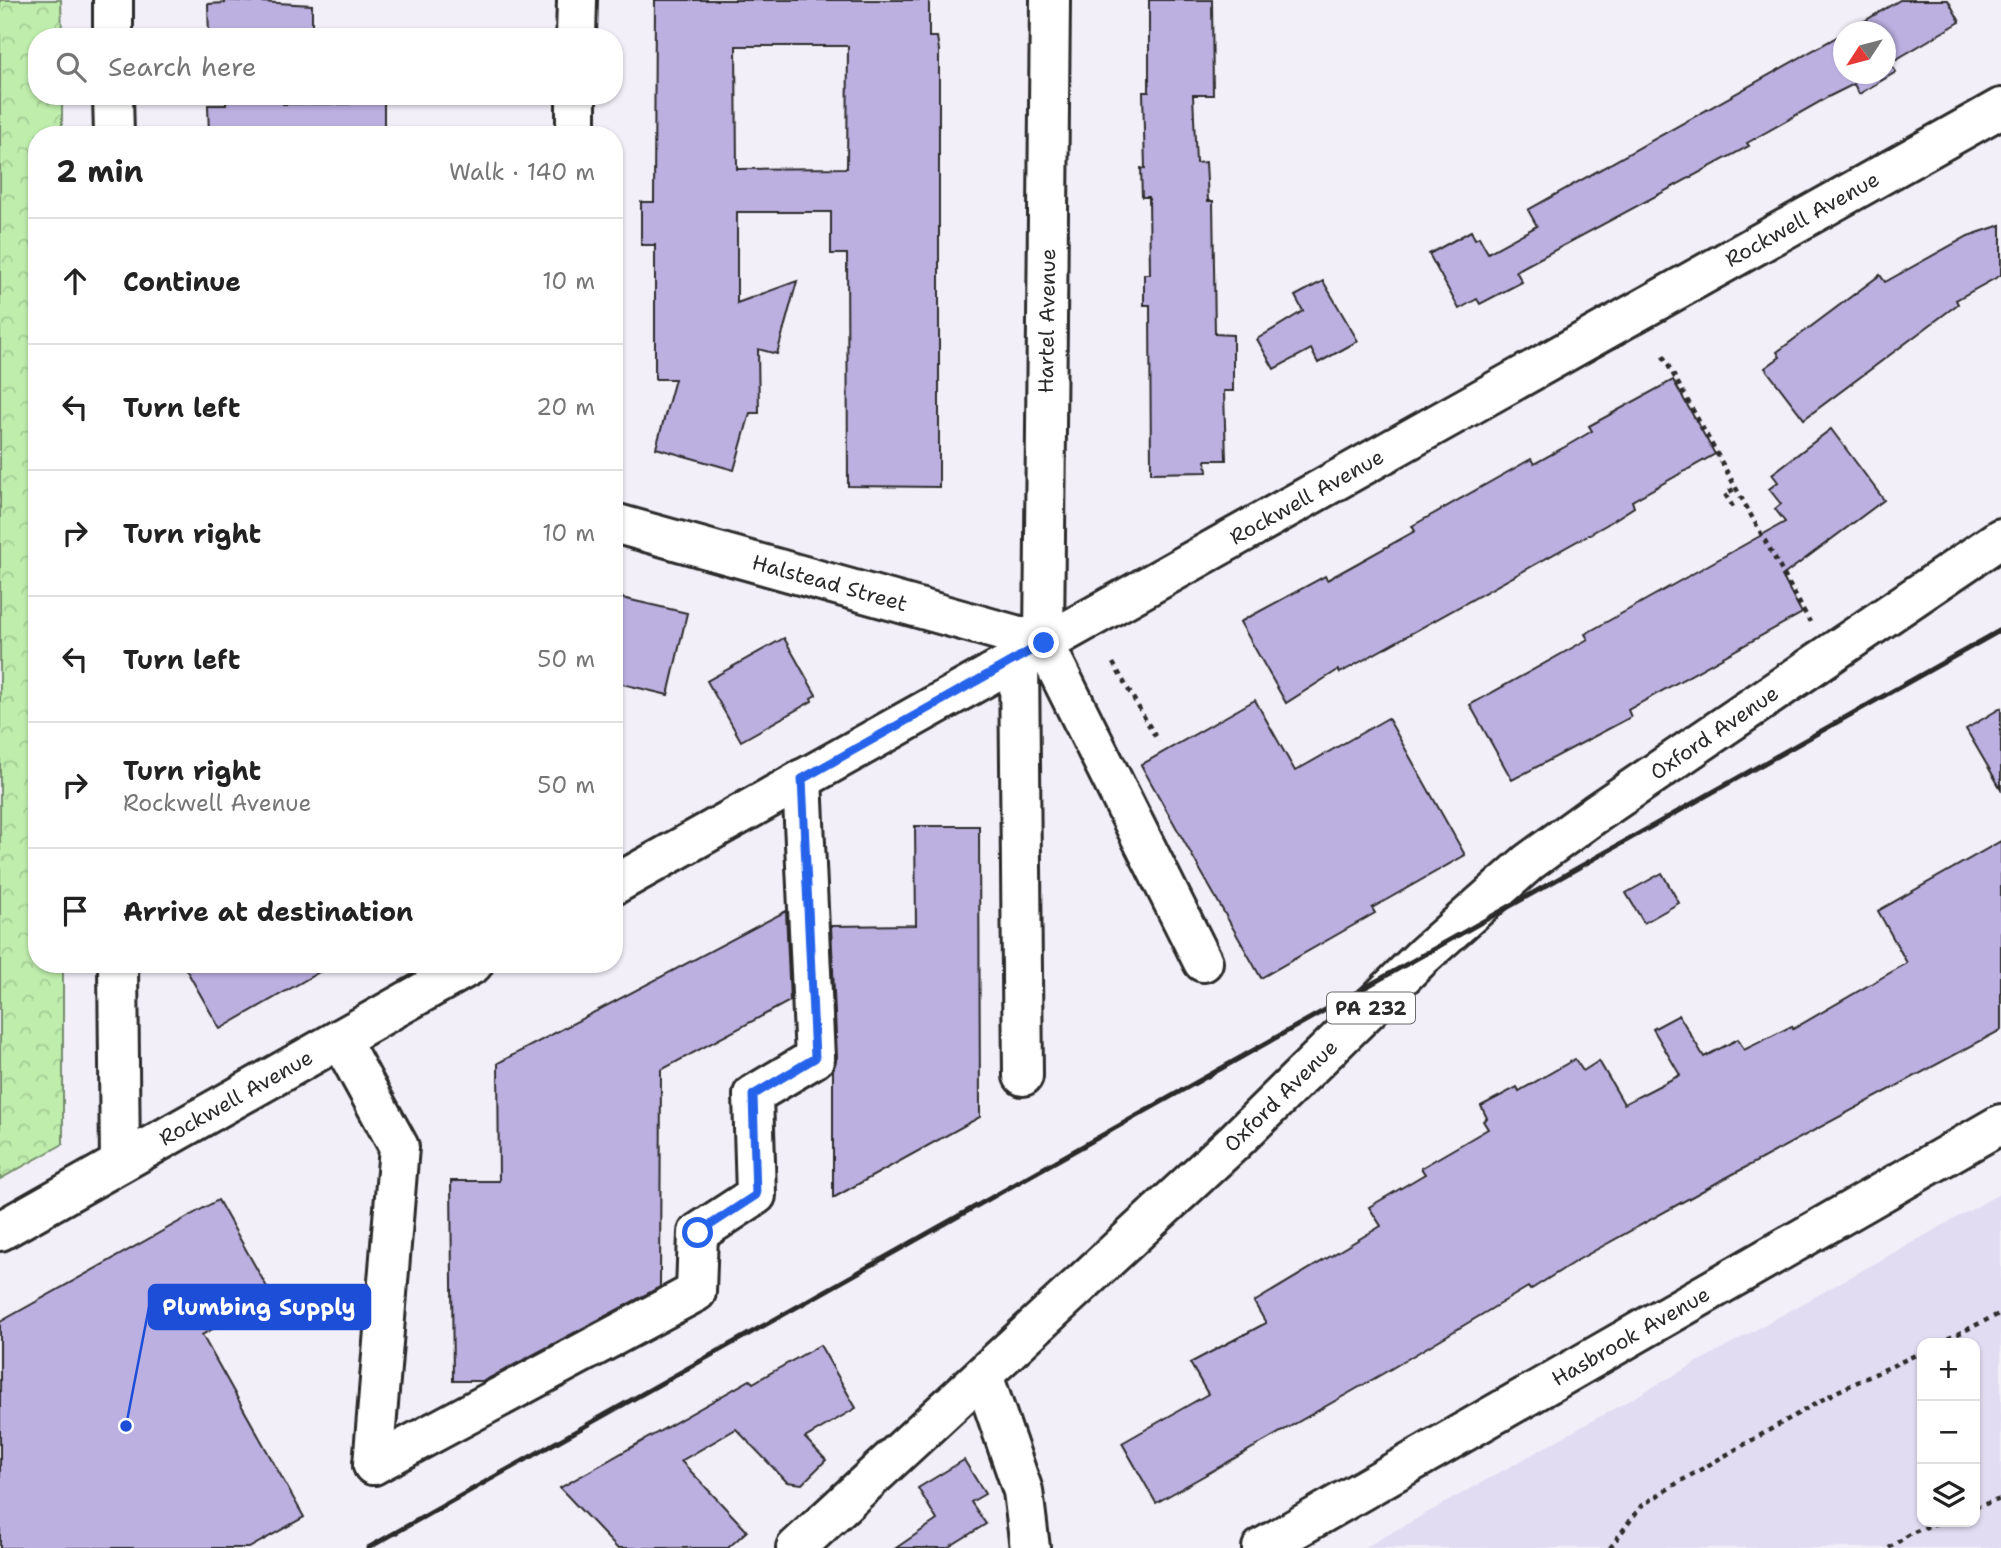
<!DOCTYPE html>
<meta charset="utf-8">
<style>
body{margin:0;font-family:"Shantell Sans",sans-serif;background:#f2f2f2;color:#222}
.controls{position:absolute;right:21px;bottom:21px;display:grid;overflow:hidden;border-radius:14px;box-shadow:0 2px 5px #0004}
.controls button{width:63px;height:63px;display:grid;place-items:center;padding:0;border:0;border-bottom:2px solid #e0e0e0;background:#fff;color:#222;font:35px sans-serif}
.compass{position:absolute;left:1833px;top:21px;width:63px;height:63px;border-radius:50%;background:#fff;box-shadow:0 2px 5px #0004;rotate:234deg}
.stop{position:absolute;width:21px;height:21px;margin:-16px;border:5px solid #2563eb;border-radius:50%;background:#fff}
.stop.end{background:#2563eb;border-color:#fff;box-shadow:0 2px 7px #0008}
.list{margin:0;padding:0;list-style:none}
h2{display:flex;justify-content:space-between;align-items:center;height:91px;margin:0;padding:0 28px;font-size:30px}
h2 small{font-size:23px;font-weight:400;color:#767676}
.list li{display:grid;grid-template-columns:46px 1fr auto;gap:21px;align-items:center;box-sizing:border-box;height:126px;padding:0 28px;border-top:2px solid #e0e0e0}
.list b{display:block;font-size:26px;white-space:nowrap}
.list p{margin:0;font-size:23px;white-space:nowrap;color:#767676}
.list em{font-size:23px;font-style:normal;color:#767676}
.icon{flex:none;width:38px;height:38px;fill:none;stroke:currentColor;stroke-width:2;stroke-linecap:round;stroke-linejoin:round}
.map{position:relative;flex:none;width:2001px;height:1548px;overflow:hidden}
.search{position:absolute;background:#fff;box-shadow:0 2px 5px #0004;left:28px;top:28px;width:595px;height:77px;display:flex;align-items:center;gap:18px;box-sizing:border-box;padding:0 24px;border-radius:28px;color:#767676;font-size:26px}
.panel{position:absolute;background:#fff;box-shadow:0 2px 5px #0004;left:28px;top:126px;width:595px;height:847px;border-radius:28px}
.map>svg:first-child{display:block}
.built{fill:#e2dcf2;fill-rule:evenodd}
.park{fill:url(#park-crowns);stroke:#748c6c;stroke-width:2}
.building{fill:#bcb0e1;stroke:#2b2b2b;stroke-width:2;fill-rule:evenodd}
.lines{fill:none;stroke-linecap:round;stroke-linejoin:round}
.minor-casing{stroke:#2b2b2b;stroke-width:44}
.major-casing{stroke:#2b2b2b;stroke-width:44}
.path{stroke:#2b2b2b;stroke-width:4.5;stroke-dasharray:5 5;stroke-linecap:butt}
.minor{stroke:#fff;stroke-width:38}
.major{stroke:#fff;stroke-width:38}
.rail{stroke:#2b2b2b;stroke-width:5}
.route{stroke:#2563eb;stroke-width:9}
.labels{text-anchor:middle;stroke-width:6;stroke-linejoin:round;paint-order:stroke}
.shield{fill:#fff;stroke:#6b6b6b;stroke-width:2}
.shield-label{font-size:19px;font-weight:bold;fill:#2b2b2b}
.street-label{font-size:21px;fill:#2b2b2b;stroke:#fff}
.leader{fill:none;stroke:#1d4ed8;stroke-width:2.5}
.callout-dot{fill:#1d4ed8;stroke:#fff;stroke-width:2.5}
.callout{fill:#1d4ed8;stroke:#1d4ed8;stroke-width:2.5}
.callout-label{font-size:23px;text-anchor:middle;font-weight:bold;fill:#fff}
</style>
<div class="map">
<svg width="2001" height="1548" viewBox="0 0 2001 1548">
<defs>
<pattern id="park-crowns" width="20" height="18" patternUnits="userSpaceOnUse" patternTransform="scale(1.75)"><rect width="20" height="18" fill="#beedac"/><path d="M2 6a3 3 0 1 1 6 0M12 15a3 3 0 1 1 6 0" fill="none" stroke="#a3cb94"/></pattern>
</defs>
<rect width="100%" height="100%" fill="#f2eff9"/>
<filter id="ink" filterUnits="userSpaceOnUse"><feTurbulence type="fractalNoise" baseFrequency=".0143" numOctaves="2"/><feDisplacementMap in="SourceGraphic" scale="14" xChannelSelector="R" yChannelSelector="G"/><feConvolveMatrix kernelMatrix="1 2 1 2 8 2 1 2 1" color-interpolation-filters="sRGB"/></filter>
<g filter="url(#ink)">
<path class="built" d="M2001 1193V1548H1364ZM1922 1343H1975V1522H1922Z"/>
<polygon class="park" points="0,0 61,0 62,37 37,37 37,96 62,96 62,135 37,135 37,964 63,964 63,1144 0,1179"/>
<g class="building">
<polygon points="224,0 312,5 312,33 299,33 299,37 209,37 208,4 225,3"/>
<path d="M655 0H929V37H937L939 50V487L848 486 847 254H831V212H737V303L797 281 777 354 758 349 759 413H750L734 470 656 448 675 379H655V245H641V202H654ZM736 46H848L847 168 737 169Z"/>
<polygon points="1149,0 1212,0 1213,95 1193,95 1196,163 1206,162 1208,201 1213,201 1215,334 1233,335 1233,391 1224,391 1226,460 1206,460 1207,472 1151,473 1150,305 1144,305 1144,274 1150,274 1149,197 1142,197 1141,168 1145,169 1143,92 1149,92"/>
<polygon points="1900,0 1948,0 1960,22 1890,63 1896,72 1859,94 1854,84 1830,96 1747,143 1749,146 1516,271 1522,282 1480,304 1477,299 1459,309 1429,254 1471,231 1475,239 1479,237 1488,253 1537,226 1528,210 1844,33 1844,74 1886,74 1886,32 1846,32"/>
<polygon points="350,96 384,96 384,135 298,131 298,135 209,135 208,105 226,105 226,98 282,97 283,104 350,104"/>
<polygon points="2001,225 2001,275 1956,300 1958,304 1804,419 1765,368 1780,357 1777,352 1880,275 1885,282 1968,236"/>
<polygon points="1323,281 1358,341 1318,363 1311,349 1274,369 1257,339 1303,311 1295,296"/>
<polygon points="1673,380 1715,454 1632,501 1634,507 1606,525 1340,673 1338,670 1286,703 1240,622 1325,576 1327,580 1356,564 1415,531 1412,526 1531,459 1534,464 1563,448 1592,431 1589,426"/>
<polygon points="1831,429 1884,500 1782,576 1802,613 1628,710 1631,717 1512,780 1470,705 1588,639 1585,634 1785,522 1775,509 1781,504 1769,489 1778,482 1772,474"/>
<polygon points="622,598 687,613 668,695 614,682 614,631"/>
<polygon points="784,638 816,695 811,698 812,701 741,741 707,681"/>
<polygon points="1255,700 1295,771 1388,718 1465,855 1372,908 1375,913 1261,978 1141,765"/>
<polygon points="2001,708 2001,789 1966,729"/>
<polygon points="915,826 979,826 980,1117 833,1198 833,1070 837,1057 831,926 916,925"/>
<polygon points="2001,841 2001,1030 1722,1180 1576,1261 1530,1290 1528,1287 1384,1373 1156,1503 1122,1443 1208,1394 1190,1363 1266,1323 1254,1302 1381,1226 1369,1207 1425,1174 1421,1168 1488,1129 1483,1121 1487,1118 1481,1106 1517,1087 1519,1091 1575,1059 1583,1071 1599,1061 1624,1104 1680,1075 1653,1029 1679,1015 1704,1057 1738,1039 1744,1050 1792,1026 1793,1029 1907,963 1878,911"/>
<polygon points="1662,873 1679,903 1644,923 1626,893"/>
<polygon points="786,911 790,1001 661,1070 660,1287 484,1381 453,1381 451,1181 499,1181 498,1063"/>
<polygon points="183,964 333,964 220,1029"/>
<polygon points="218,1200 272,1296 202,1335 304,1517 249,1548 0,1548 0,1322"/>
<polygon points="820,1345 856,1408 805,1438 826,1460 802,1484 787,1482 736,1429 681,1461 747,1531 728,1548 617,1548 560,1488 750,1380 753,1383"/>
<polygon points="964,1460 985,1494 971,1502 986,1524 947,1548 896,1548 937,1520 918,1488"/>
</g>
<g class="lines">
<g class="minor-casing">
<g id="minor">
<polyline points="113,0 113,37"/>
<polyline points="1050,0 1044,643 1203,962"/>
<polyline points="576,37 577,0"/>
<polyline points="113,96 114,135"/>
<polyline points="576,135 576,96"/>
<path id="s1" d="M614 523 1044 643"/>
<polyline points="1019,659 1023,1076"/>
<path id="s2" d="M614 885 2001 108"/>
<polyline points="118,964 120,1163"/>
<polyline points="340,1039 399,1147 373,1465"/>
<path id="s3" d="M0 1231 473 964"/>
<polyline points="983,1375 1023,1491 1030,1548"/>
<polyline points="373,1465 696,1292 698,1233 756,1195 753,1095 815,1058 802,779"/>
</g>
</g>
<g class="major-casing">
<g id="major">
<path id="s4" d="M796 1548 1233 1143 1423 956 1529 862 1595 814 2001 538"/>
<path id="s5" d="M1262 1548 2001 1124"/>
</g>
</g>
<g class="path">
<polyline points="1663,356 1810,622"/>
<polyline points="1733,507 1725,494 1736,488"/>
<polyline points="1113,663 1158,741"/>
<polyline points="1939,1343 2001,1313"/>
<polyline points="1975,1507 2001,1499"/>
<polyline points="1610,1548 1641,1506 1679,1482 1834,1393 1922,1352"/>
<polyline points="1889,1548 1911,1533 1940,1522"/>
</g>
<use href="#minor" class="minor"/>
<use href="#major" class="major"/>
<polyline class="rail" points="368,1548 2001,630"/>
</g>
</g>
<g class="lines" filter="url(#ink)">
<polyline class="route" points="698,1233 756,1195 753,1095 815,1058 802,779 1044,643"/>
</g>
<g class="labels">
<rect class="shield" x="1327" y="992.5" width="88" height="31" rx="5"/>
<g class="shield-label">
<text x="1371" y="1015">PA 232</text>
</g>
<g class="street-label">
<text dy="7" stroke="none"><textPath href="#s2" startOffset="1362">Rockwell Avenue</textPath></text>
<text transform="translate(1047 321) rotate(-89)" y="7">Hartel Avenue</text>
<text dy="7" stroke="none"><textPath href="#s2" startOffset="794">Rockwell Avenue</textPath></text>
<text dy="7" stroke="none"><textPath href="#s1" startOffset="224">Halstead Street</textPath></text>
<text dy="7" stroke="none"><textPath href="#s4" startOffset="1230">Oxford Avenue</textPath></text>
<text dy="7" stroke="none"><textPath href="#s4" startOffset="663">Oxford Avenue</textPath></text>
<text dy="7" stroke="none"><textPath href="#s3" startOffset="271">Rockwell Avenue</textPath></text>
<text dy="7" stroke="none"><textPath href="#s5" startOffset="425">Hasbrook Avenue</textPath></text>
</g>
</g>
<path class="leader" d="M126 1426L149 1307"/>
<circle class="callout-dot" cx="126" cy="1426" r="7"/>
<rect class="callout" x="149" y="1285" width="221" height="44" rx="7"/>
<g class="callout-label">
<text x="259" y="1315">Plumbing Supply</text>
</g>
</svg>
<div class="controls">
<button>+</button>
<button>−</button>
<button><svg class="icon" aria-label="layers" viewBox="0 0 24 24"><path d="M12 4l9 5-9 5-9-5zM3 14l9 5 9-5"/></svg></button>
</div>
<svg class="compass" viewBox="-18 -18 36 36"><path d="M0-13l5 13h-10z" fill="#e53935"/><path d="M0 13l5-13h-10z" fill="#767676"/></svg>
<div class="stop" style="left:698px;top:1233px"></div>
<div class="stop end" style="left:1044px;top:643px"></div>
<div class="search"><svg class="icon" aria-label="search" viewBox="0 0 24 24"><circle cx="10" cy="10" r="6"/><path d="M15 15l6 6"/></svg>Search here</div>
<section class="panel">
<h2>2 min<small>Walk · 140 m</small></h2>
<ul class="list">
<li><svg class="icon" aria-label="ahead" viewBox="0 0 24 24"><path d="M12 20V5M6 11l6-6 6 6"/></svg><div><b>Continue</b></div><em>10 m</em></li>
<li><svg class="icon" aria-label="left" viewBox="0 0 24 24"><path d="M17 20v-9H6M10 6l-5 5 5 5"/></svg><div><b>Turn left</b></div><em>20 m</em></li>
<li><svg class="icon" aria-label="right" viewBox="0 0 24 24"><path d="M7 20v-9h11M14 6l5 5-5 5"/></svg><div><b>Turn right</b></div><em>10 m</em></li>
<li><svg class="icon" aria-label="left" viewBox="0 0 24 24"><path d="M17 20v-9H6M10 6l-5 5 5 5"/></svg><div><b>Turn left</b></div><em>50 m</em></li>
<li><svg class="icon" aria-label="right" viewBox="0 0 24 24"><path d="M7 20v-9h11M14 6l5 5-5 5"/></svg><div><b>Turn right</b><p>Rockwell Avenue</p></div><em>50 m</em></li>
<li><svg class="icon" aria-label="arrive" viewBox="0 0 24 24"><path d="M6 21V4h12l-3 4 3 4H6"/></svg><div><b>Arrive at destination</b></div></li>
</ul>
</section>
</div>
